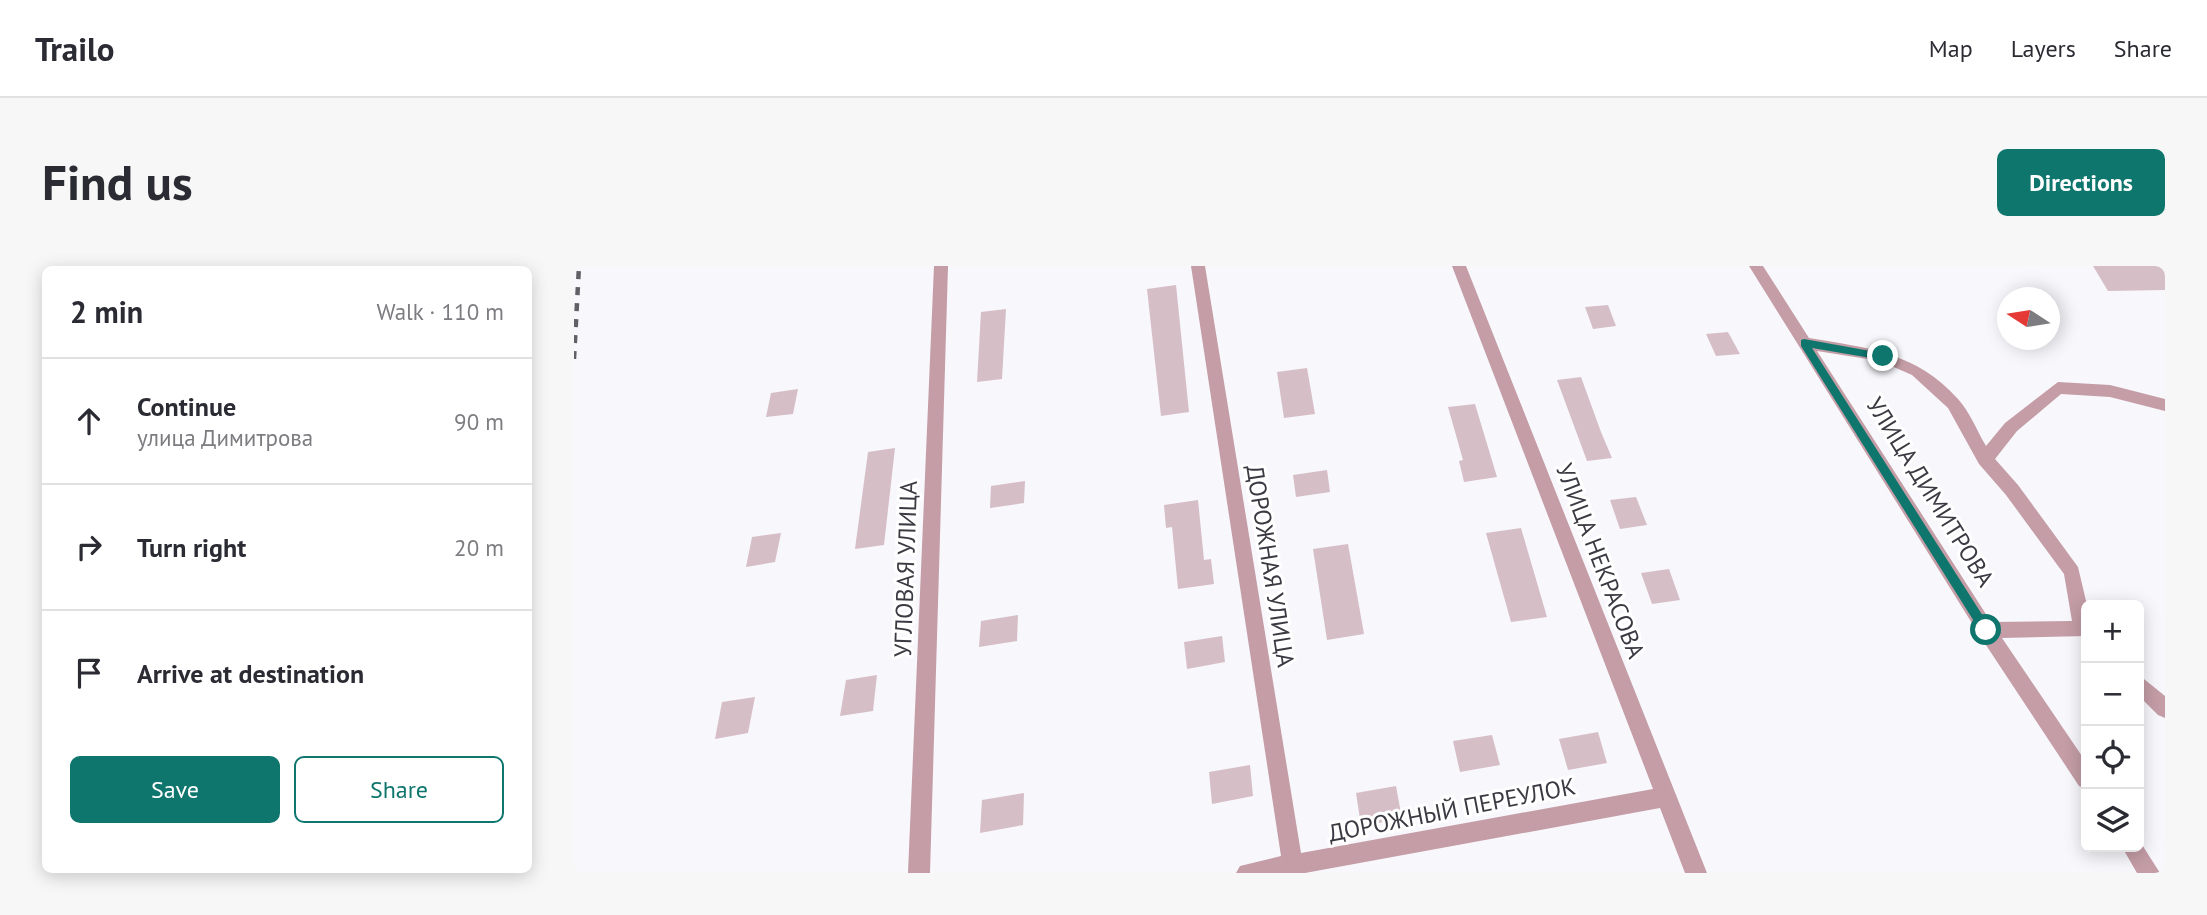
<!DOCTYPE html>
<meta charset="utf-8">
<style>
body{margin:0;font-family:"PT Sans",sans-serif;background:#f7f7f7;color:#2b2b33}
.controls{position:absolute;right:21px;bottom:21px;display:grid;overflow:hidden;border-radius:10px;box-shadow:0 4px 18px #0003}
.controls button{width:63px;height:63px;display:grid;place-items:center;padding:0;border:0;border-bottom:2px solid #e1e1e2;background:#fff;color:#2b2b33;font:35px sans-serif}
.compass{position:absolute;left:1423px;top:21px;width:63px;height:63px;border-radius:50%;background:#fff;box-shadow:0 4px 18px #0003;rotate:282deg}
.stop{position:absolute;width:21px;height:21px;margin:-16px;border:5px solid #0f766e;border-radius:50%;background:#fff}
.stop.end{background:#0f766e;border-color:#fff;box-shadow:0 2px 7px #0008}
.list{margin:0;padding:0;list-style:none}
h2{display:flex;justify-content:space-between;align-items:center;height:91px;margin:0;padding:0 28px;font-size:30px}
h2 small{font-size:23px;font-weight:400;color:#7c7c81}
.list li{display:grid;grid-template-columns:46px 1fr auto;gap:21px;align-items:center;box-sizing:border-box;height:126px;padding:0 28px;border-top:2px solid #e1e1e2}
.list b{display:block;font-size:26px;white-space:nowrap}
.list p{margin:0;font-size:23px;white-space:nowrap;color:#7c7c81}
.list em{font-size:23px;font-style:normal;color:#7c7c81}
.actions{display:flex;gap:14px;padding:21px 28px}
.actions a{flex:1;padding:16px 0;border:2px solid #0f766e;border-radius:10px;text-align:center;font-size:24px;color:#0f766e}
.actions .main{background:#0f766e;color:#fff}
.icon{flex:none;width:38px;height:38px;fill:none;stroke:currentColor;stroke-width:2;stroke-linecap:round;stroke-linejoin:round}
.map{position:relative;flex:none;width:1591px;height:607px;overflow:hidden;border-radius:10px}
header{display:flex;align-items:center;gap:42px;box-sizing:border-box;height:98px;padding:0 35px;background:#fff;border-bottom:2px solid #e1e1e2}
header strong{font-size:33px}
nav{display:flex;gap:38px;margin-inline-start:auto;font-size:24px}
.intro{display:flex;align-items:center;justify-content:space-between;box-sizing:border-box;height:168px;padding:0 42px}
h1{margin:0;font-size:49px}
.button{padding:18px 32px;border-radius:10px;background:#0f766e;color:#fff;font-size:24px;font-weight:700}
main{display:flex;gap:42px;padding:0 42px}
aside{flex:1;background:#fff;border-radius:10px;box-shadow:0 4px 18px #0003}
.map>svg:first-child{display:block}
.building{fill:#d6bec7}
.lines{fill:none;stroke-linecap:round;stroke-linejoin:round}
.minor{fill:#c49da6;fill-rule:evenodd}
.rail{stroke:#616067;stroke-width:4.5;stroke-dasharray:8 8;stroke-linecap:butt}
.route{fill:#0f766e}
.labels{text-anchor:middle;stroke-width:6;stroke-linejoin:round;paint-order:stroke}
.street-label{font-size:24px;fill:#3b3a42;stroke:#fff}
</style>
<header>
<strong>Trailo</strong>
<nav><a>Map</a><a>Layers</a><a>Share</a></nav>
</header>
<div class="intro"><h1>Find us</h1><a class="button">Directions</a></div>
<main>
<aside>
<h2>2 min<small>Walk · 110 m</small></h2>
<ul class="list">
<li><svg class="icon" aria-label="ahead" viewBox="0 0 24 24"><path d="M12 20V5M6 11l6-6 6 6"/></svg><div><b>Continue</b><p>улица Димитрова</p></div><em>90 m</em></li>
<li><svg class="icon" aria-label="right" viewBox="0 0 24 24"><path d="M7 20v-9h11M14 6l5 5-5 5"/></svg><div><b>Turn right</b></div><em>20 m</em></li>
<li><svg class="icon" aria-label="arrive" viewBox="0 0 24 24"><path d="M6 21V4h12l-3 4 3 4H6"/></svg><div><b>Arrive at destination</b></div></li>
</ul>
<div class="actions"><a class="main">Save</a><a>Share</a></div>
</aside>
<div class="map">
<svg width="1591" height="607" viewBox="0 0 1591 607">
<rect width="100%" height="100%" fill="#f8f7fc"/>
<g class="building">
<polygon points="1519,0 1591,0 1591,24 1534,25"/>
<polygon points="602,19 615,146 587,150 573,23"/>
<polygon points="1034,39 1042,60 1019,63 1011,41"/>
<polygon points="432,43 428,113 403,116 407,46"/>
<polygon points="1154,66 1166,88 1142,90 1132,68"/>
<polygon points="733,102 741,148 710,152 703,106"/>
<polygon points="1007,111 1027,166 1038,192 1013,195 983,114"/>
<polygon points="224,123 219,148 192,151 197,127"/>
<polygon points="901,138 923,211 890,216 885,195 889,194 874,141"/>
<polygon points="321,182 310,279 281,283 294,186"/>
<polygon points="753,204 756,226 722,231 719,209"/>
<polygon points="451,215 450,237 416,242 417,220"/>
<polygon points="1062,231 1073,259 1046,263 1036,234"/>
<polygon points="624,234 630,294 637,293 640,318 604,323 598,261 592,262 590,239"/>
<polygon points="947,262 973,351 937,356 912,267"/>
<polygon points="207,267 201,296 172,301 178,271"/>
<polygon points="774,278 790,368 753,374 739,283"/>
<polygon points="1095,303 1106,334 1078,338 1067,307"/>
<polygon points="444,349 443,375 405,381 407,355"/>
<polygon points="648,370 651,396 613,403 610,376"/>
<polygon points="303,409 299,445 266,450 272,414"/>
<polygon points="181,431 174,467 141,473 148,436"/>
<polygon points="1024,466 1033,497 994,504 985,473"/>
<polygon points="918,469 926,499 886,506 879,475"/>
<polygon points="676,499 679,530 638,538 635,506"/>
<polygon points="822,520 828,553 787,560 782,527"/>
<polygon points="450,527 449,559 406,567 408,534"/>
</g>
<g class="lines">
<g class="minor">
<polygon points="360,0 374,0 356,607 334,607"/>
<polygon points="617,0 631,0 727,587 1079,523 878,0 892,0 1133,607 1111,607 1086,542 731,607 662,607 666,600 707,590"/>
<path d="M1175 0H1189L1235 72C1294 82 1342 86 1384 133 1396 146 1403 165 1412 180L1431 157 1484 116 1536 119 1591 133V145L1536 131 1487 128 1443 165 1421 193 1444 219 1504 301 1513 339 1512 370 1428 372 1512 496V523L1505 520 1406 370ZM1243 85 1306 95 1338 109 1374 142 1405 198 1432 229 1490 308 1498 355 1417 356Z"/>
<polygon points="1565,409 1591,430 1591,452 1584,449 1565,430"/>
<polygon points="1565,574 1586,607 1563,607 1548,581 1565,581"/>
</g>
<polyline class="rail" points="0,93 5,0"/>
</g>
<polygon class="route" points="1230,73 1313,88 1313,93 1309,94 1238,82 1416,361 1416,368 1408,368 1227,80 1227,74"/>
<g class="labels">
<g class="street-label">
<text transform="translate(1356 226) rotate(58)" y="8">УЛИЦА ДИМИТРОВА</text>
<text transform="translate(1026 295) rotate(69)" y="8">УЛИЦА НЕКРАСОВА</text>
<text transform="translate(696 300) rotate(81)" y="8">ДОРОЖНАЯ УЛИЦА</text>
<text transform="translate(332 303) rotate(-88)" y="8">УГЛОВАЯ УЛИЦА</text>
<text transform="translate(878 544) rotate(-11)" y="8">ДОРОЖНЫЙ ПЕРЕУЛОК</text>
</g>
</g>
</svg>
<div class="controls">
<button>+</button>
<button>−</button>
<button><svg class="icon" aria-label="locate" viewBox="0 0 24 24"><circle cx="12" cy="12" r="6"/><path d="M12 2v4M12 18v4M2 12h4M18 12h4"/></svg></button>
<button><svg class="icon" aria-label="layers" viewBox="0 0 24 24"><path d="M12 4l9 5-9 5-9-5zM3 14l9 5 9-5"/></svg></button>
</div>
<svg class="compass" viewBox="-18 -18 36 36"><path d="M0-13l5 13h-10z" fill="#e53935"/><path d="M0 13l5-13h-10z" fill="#7c7c81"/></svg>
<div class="stop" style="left:1412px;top:364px"></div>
<div class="stop end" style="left:1309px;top:90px"></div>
</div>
</main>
